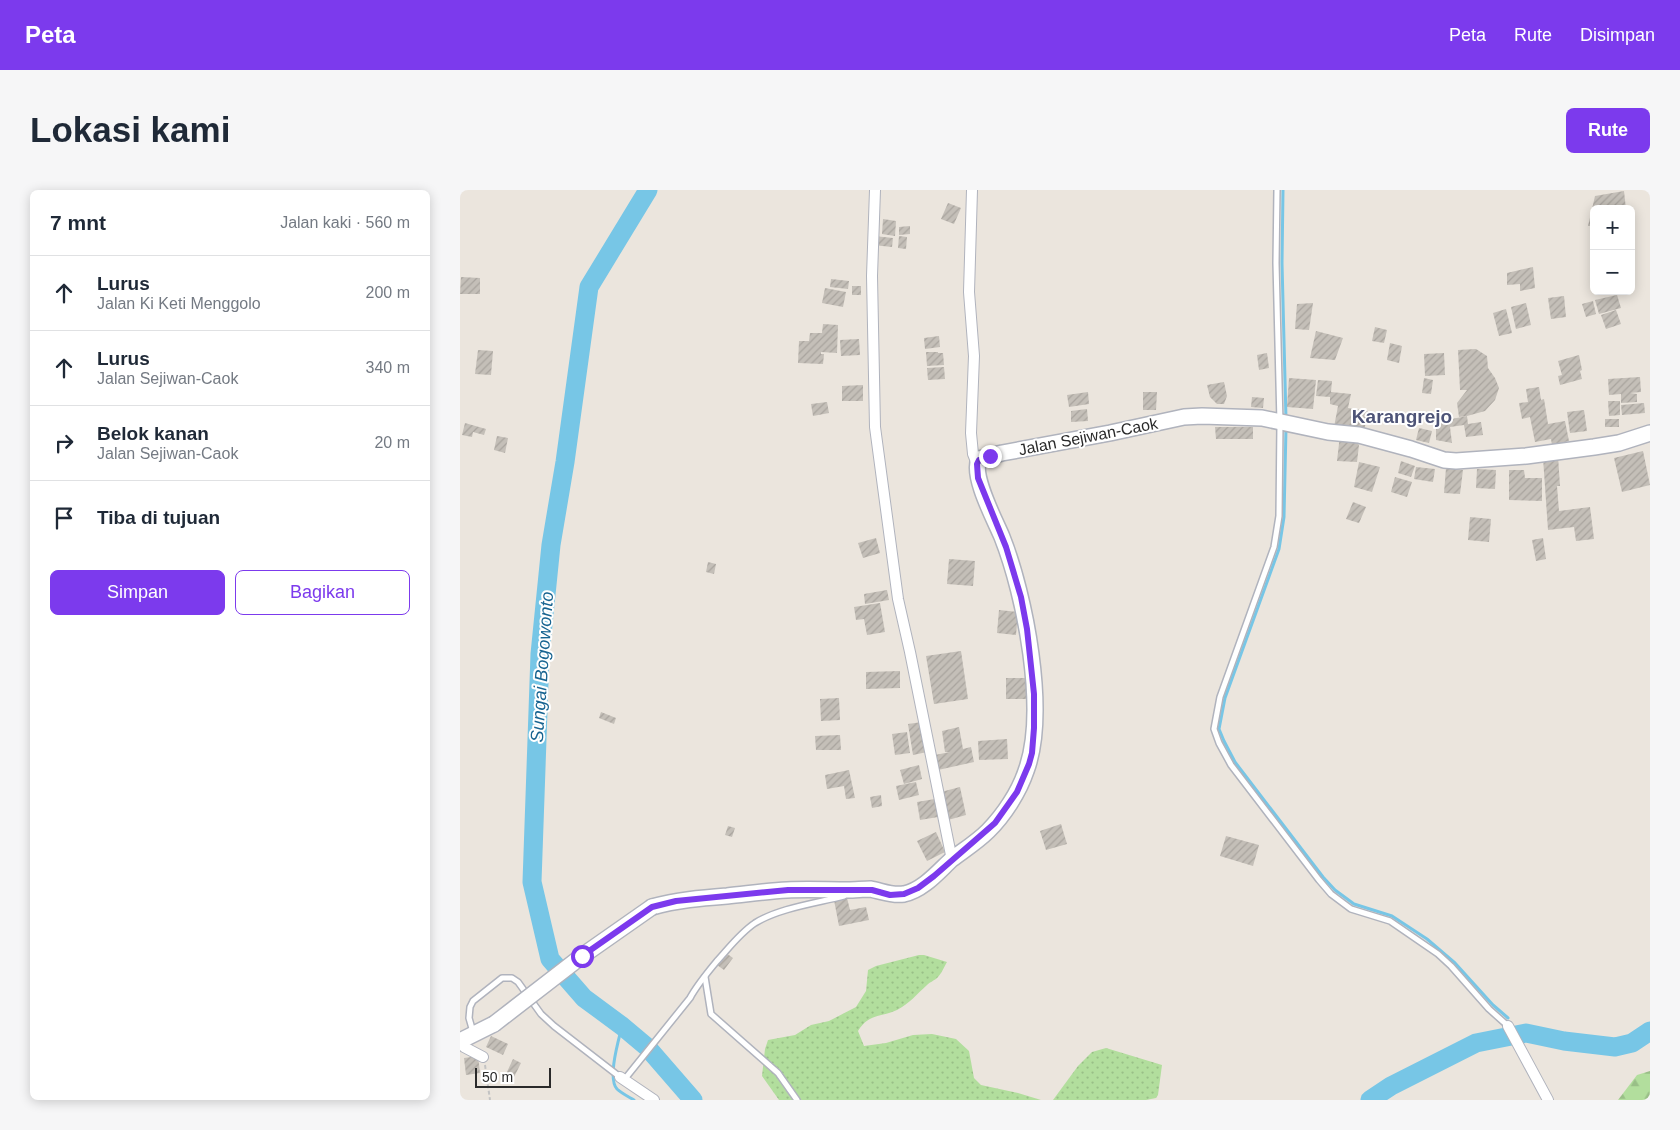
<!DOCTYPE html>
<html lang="id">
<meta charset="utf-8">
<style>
body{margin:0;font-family:Arial,sans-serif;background:#f6f6f7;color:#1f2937}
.controls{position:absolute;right:15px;top:15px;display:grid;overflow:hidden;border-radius:8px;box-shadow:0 2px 12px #0003}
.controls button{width:45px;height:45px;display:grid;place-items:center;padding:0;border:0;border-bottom:1px solid #e0e1e3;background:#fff;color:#1f2937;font:25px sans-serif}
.scale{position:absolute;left:15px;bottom:12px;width:76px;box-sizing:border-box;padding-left:5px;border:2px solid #2a2a2a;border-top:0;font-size:14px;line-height:18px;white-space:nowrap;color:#2a2a2a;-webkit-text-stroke:4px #fff;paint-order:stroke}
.stop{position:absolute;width:15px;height:15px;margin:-11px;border:4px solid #7c3aed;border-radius:50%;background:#fff}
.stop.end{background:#7c3aed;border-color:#fff;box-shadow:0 1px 5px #0008}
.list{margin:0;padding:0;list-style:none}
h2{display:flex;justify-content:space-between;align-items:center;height:65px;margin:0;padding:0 20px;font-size:21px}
h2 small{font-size:16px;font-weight:400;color:#747a83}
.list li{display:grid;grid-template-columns:32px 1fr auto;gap:15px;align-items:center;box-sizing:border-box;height:75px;padding:0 20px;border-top:1px solid #e0e1e3}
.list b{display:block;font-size:19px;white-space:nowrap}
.list p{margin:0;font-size:16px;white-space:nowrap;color:#747a83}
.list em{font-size:16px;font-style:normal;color:#747a83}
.actions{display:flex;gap:10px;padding:15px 20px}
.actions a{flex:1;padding:11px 0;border:1px solid #7c3aed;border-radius:8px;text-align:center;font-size:18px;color:#7c3aed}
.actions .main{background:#7c3aed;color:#fff}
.icon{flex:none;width:28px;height:28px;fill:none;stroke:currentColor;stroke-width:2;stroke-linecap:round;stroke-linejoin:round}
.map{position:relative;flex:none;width:1190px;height:910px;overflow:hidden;border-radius:8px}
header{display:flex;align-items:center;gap:30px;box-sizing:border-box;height:70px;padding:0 25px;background:#7c3aed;color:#fff}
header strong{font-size:24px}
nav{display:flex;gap:28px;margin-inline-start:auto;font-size:18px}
.intro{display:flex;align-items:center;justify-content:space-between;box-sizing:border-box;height:120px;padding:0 30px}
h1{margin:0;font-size:35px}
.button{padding:12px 22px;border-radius:8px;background:#7c3aed;color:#fff;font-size:18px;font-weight:700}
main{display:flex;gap:30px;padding:0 30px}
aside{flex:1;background:#fff;border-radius:8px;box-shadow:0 2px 12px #0003}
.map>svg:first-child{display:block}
.green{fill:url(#green-dots)}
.forest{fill:url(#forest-firs)}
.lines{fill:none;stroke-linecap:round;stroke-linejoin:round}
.stream{stroke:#77c6e6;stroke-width:3}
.river{stroke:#77c6e6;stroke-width:19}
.building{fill:url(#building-hatch)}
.lane-casing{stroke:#b0b3bd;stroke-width:8}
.street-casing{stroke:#b0b3bd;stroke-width:12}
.secondary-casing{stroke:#b0b3bd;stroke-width:18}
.path{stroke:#c3c3c3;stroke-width:2;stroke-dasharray:4 2.5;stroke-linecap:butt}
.lane{stroke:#fff;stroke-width:5}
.street{stroke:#fff;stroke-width:10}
.secondary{stroke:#fff;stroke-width:15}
.secondary-bridge-casing{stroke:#b0b3bd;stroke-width:18;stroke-linecap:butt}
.secondary-bridge{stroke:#fff;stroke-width:15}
.route{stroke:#7c3aed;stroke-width:6}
.labels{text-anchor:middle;stroke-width:4;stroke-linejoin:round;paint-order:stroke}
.street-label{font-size:16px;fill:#2a2a2a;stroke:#fff}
.water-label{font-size:18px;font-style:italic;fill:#176491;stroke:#fff}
.quarter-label{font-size:19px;font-weight:bold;fill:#4e5477;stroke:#fff}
</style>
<header>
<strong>Peta</strong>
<nav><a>Peta</a><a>Rute</a><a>Disimpan</a></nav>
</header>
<div class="intro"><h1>Lokasi kami</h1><a class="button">Rute</a></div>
<main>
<aside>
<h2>7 mnt<small>Jalan kaki · 560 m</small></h2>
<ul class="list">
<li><svg class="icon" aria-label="ahead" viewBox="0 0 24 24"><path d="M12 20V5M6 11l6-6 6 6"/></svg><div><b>Lurus</b><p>Jalan Ki Keti Menggolo</p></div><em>200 m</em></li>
<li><svg class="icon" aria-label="ahead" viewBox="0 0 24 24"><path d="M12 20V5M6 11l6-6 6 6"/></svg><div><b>Lurus</b><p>Jalan Sejiwan-Caok</p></div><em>340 m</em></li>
<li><svg class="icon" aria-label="right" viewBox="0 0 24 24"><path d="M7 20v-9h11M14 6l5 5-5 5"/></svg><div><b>Belok kanan</b><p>Jalan Sejiwan-Caok</p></div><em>20 m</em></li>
<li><svg class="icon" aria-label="arrive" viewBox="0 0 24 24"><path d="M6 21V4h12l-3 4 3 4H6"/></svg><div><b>Tiba di tujuan</b></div></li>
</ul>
<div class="actions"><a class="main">Simpan</a><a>Bagikan</a></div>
</aside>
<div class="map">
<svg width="1190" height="910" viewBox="0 0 1190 910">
<defs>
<pattern id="green-dots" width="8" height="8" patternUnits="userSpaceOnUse" patternTransform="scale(1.25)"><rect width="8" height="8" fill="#b2de9d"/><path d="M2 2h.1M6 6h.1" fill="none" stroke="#99bf87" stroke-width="1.8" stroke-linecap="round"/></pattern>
<pattern id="forest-firs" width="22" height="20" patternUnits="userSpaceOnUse" patternTransform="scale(1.25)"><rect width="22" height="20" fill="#b2de9d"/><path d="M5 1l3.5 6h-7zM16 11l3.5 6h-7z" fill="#99bf87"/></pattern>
<pattern id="building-hatch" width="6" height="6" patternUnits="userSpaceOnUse" patternTransform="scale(1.25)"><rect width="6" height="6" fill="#c4bfb8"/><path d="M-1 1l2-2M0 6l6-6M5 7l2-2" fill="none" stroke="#a9a49e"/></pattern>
</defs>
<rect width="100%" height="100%" fill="#ebe5dd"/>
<g class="green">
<path d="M459 765H464L487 772C484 777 481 785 476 789 473 791 470 792 467 795 457 804 449 814 437 820 420 828 409 823 398 841L404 856 426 853 453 845 472 844 496 849 509 861 514 888 521 895 558 903 581 910H319L302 886 305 859 308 850 335 845 351 835 369 831 396 817 406 801 408 780 416 776Z"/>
<polygon points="646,858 702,875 698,905 696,908 686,910 593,910 618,876 632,862"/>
</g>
<polygon class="forest" points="1190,881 1190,910 1158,910 1177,885"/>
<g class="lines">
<g class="stream">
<polyline points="823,0 822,73 826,229"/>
<polyline points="826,238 824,327 819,359 765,508 759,539 764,551 775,572 863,687 875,700 894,714 932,726 967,749 995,773 1033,815 1048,828"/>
<path d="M162 836C159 849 147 888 157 899 161 903 169 907 174 910"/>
</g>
<g class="river">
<polyline points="188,0 129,97 105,272 91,355 80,464 72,692 90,769 124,808 162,836 187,857 233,910"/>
<polyline points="910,910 931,896 1016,853 1066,843 1104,851 1155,857 1172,853 1190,841"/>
</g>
</g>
<g class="building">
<polygon points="1164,1 1166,19 1134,19 1134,36 1128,36 1135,6"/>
<polygon points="488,13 501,18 494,34 481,29"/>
<polygon points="423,29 436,31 435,46 422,44"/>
<polygon points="450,36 450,44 439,45 439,37"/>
<polygon points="414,46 433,48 432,57 413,55"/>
<polygon points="439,46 447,47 446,59 438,58"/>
<polygon points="1073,77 1075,98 1060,101 1060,94 1047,95 1047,83"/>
<polygon points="1,87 20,88 20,104 0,104"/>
<polygon points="371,89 389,91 388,99 370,97"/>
<rect x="392" y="96" width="9" height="9"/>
<polygon points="365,98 386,102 383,117 362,113"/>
<polygon points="1157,105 1161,118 1139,124 1135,110"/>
<polygon points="1104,106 1106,127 1091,129 1088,108"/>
<polygon points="1133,111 1136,124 1126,127 1122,114"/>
<polygon points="853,113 849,140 835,139 837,114"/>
<polygon points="1066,113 1071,135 1056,139 1051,117"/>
<polygon points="1046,119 1052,143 1039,146 1033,123"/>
<polygon points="1156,120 1161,134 1146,139 1141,125"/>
<polygon points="363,134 378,135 377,163 361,162 361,164 364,164 363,174 338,173 339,151 349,151 350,143 362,143"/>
<polygon points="915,137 927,140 924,153 912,151"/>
<polygon points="856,141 883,148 875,170 850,168"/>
<polygon points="479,146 480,157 465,159 464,148"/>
<polygon points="399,149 400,165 381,166 380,150"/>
<polygon points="930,153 942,156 939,173 927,170"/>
<polygon points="1016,159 1027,166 1028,178 1035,188 1039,198 1035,210 1025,221 1007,226 1008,234 1021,232 1023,245 1006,247 1004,235 990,237 992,253 976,250 976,232 1007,226 999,227 997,213 1007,200 1000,200 998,160"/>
<polygon points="18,160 33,161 31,185 15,184"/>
<polygon points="466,162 478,162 478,163 483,163 484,175 467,176"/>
<polygon points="807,163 809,178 799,180 797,165"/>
<polygon points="984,163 985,185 965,186 964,164"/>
<polygon points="1119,165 1122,180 1120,181 1122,189 1100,195 1098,186 1102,185 1098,171"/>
<polygon points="484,177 485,189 468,190 467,178"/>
<polygon points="1180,187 1181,202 1170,203 1177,204 1177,212 1161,213 1161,204 1149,205 1148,189"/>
<polygon points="829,188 856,190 853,219 827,217"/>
<polygon points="964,188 973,190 971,204 962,203"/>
<polygon points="858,190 872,191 871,202 891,204 888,218 908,221 904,242 874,237 878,216 870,214 870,207 856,206"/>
<polygon points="764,192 767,206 764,214 757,214 750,207 747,195"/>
<polygon points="403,195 403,211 382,211 382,196"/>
<polygon points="1079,197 1081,210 1084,209 1088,234 1105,231 1109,251 1092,255 1091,249 1075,252 1070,227 1062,229 1059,213 1068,212 1066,199"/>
<polygon points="628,202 629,214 609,217 607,205"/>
<polygon points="683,202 697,202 696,220 683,220"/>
<polygon points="792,207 804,208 803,218 791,217"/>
<polygon points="1148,211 1160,211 1160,225 1149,226"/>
<polygon points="367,212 369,223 353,226 351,214"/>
<polygon points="1184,213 1185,223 1162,225 1161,215"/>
<polygon points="627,219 628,231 611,232 611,221"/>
<polygon points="1124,220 1127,241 1110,243 1107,222"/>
<rect x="1145" y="229" width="14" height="8"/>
<polygon points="5,233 26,239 24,245 13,242 12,247 2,245"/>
<polygon points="755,237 793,237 793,249 756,249"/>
<polygon points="959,238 972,241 969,253 956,250"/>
<polygon points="880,245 892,246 899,255 897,272 877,271"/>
<polygon points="37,246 48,248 45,263 34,260"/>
<polygon points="1183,261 1190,295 1162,302 1154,268"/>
<polygon points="1098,266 1100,296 1097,296 1099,321 1130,317 1134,349 1116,351 1114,337 1088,340 1083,268"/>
<polygon points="941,271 955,276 951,287 938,283"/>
<polygon points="899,272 920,277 912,302 894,297"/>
<polygon points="956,277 975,279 973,292 954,289"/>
<polygon points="986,278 1003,280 1000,304 984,303"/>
<polygon points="1017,279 1036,280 1035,299 1016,298"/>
<polygon points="1049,280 1064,280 1065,288 1082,288 1082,311 1049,310"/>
<polygon points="935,287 952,292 947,307 931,302"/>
<polygon points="893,312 906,317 899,333 886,329"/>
<polygon points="1010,327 1031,329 1029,352 1008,350"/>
<polygon points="416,348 420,363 403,368 398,353"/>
<polygon points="1083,348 1086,369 1076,371 1072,350"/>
<polygon points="489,369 515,371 513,396 487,394"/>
<polygon points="248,372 256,374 254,384 246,382"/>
<polygon points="427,400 429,410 405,414 404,404"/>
<polygon points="420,413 425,442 407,445 404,429 396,430 394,417"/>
<polygon points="539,420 558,422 556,445 537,443"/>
<polygon points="501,461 508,509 474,514 466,466"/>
<polygon points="440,481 440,498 406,499 406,482"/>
<rect x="546" y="488" width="20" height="21"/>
<polygon points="379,508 380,530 361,531 360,509"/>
<polygon points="141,522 156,528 154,534 139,528"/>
<polygon points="462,532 467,562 453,565 448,534"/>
<polygon points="499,537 503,559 511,557 514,572 478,580 475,565 490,562 485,562 482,541"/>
<polygon points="447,542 450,563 435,565 432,544"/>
<polygon points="380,545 381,560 356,560 355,546"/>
<polygon points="547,549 548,569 519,570 518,551"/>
<polygon points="459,575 462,589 444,594 440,580"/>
<polygon points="389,580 395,608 386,609 384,596 367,599 365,585"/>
<polygon points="456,592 459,605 439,610 436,596"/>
<polygon points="500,597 506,625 488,630 481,602"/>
<polygon points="421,605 422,616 412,618 410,607"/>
<polygon points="475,609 478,627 460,630 457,612"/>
<polygon points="601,634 607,654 586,660 580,641"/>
<polygon points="268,636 275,638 272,647 265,645"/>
<polygon points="476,642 485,662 467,671 457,651"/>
<polygon points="766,646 799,655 793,676 760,666"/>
<polygon points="387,708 390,720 406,717 409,730 379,736 374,710"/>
<polygon points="266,763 273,768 264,780 257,775"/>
<polygon points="31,846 48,854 43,865 26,857"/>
<polygon points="18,866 20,883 6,885 4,868"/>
<polygon points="53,869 61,873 54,887 46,884"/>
</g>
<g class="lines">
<g class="lane-casing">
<g id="lane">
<polyline points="817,0 816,73 820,233 819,326 814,357 760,507 754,539 759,553 771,575 859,690 871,704 891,719 930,731 978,764 991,776 1029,819 1048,836"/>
<polyline points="245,787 251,824 318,883 337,910"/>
<polyline points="13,842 9,828 10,817 13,811 42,788 52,788 58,792 81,824 94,836 160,887"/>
<path d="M164 890 230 808C237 795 247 783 257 771 269 758 280 743 295 733 319 718 357 713 384 706"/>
</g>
</g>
<g class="street-casing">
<g id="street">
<polyline points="415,0 412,86 415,237 438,409 450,462 492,670"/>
<polyline points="512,0 509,102 514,166 511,243 513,264 517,274"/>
<polyline points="1048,836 1088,910"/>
<polyline points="0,852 4,857 23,867"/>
<polyline points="160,887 194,910"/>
</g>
</g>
<g class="secondary-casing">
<g id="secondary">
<path d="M192 717C217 710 241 708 267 706 287 704 307 701 327 700 347 699 368 700 388 700 395 700 403 699 410 699 422 701 431 706 444 704 463 700 478 682 492 669 504 660 517 652 528 641 544 625 559 602 566 581 588 522 565 405 542 347 535 330 511 286 519 269L542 263 650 243 724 227 742 226 802 228 868 242 899 245 951 259 984 270 996 271 1066 266 1134 257 1159 253 1190 243"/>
<polyline points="0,851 34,834"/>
</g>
</g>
<polyline class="path" points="25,875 30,910"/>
<use href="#lane" class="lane"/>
<use href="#street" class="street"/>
<use href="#secondary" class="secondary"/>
<g class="secondary-bridge-casing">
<polyline id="secondary-bridge" points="34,834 122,766 192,717"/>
</g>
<use href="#secondary-bridge" class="secondary-bridge"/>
</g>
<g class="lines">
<polyline class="route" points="122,766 192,717 216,711 328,700 412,700 430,705 444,704 458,698 474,686 535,633 557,602 569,574 572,563 574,538 574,504 567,439 561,407 546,357 518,288 517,274 519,270 530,266"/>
</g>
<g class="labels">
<g class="street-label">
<text transform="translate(628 246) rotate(-11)" y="6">Jalan Sejiwan-Caok</text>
</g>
<g class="water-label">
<text transform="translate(82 477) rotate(-86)" y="6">Sungai Bogowonto</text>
</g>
<g class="quarter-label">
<text x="942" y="233">Karangrejo</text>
</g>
</g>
</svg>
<div class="controls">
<button>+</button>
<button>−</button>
</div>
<div class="scale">50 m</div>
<div class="stop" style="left:122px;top:766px"></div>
<div class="stop end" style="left:530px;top:266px"></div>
</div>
</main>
